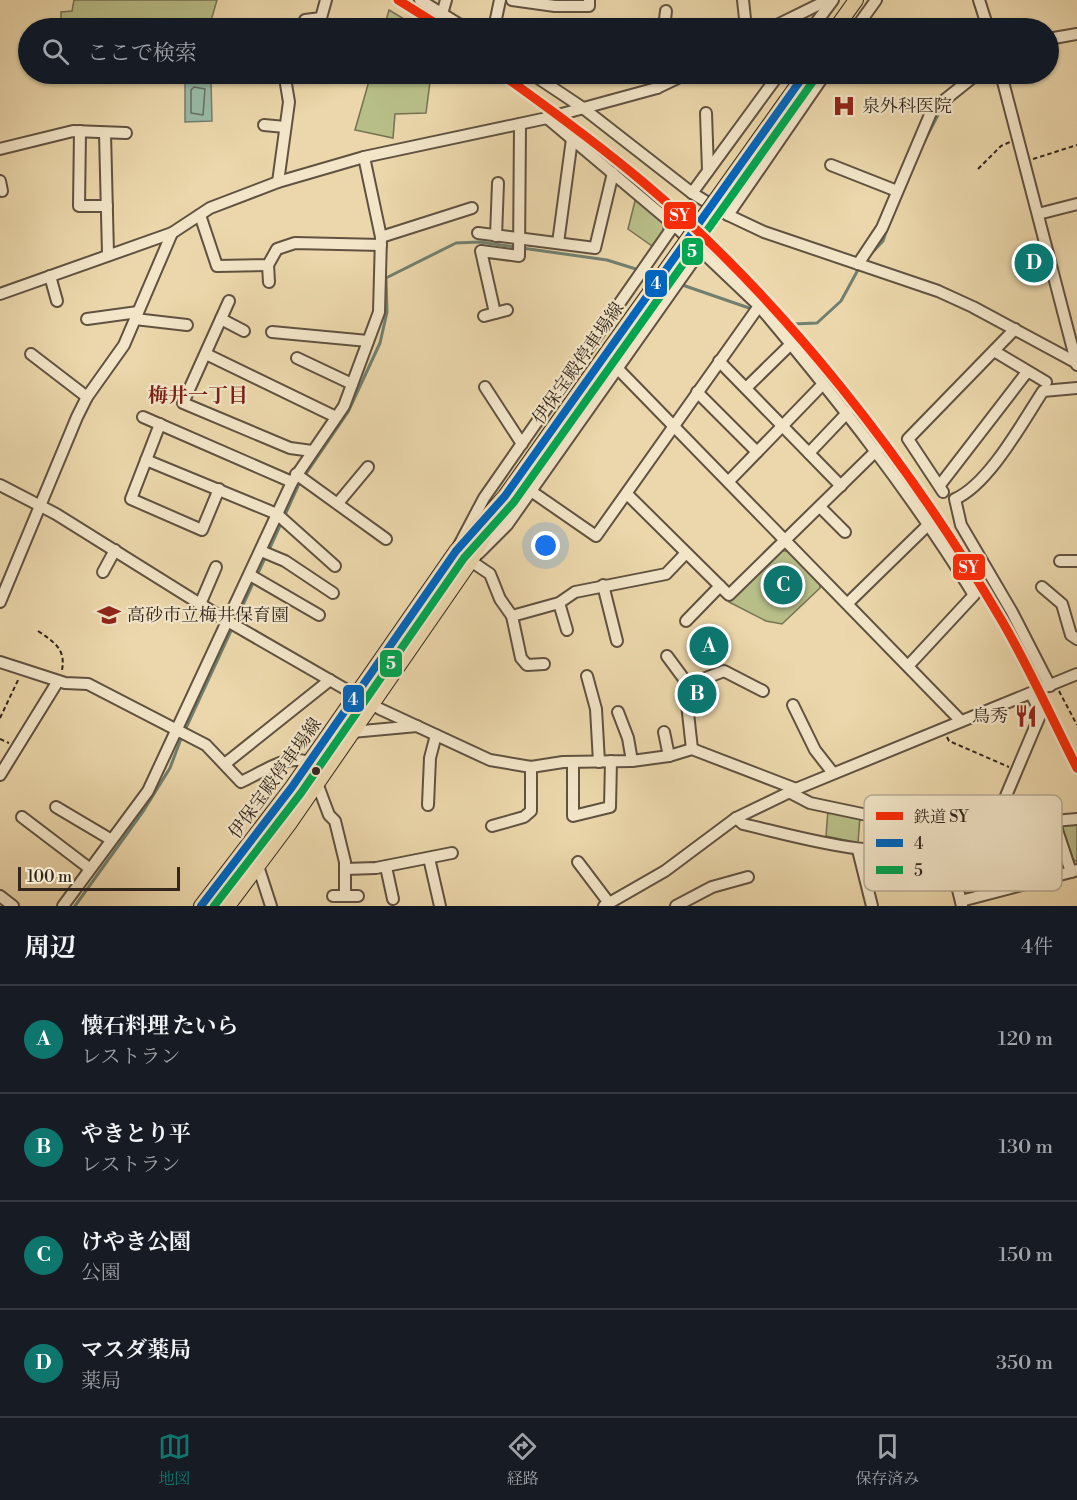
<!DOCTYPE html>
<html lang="ja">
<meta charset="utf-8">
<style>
body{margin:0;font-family:"Libre Bodoni","Noto Serif JP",serif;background:#20242c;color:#f1f3f6}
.scale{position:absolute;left:18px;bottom:15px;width:162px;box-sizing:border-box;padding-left:6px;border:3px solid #32261d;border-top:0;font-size:16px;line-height:21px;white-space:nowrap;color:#32261d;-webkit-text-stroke:4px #f2e5c8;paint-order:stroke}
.you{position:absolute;left:546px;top:546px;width:21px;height:21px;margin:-15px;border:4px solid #fff;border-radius:50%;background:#1a73e8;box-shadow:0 0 0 9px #1a73e833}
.badge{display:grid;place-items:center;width:39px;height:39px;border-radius:50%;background:#0f766e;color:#fff;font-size:20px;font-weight:700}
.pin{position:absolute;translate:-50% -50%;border:3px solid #fff;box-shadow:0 2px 6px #0006}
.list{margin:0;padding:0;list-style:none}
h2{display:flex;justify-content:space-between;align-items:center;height:78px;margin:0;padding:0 24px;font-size:26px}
h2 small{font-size:20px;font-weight:400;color:#9ea1a6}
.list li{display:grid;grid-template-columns:39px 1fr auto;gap:18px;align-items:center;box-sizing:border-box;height:108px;padding:0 24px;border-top:2px solid #363941}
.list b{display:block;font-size:22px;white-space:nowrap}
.list p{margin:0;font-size:20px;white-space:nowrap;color:#9ea1a6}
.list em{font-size:20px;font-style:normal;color:#9ea1a6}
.icon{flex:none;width:33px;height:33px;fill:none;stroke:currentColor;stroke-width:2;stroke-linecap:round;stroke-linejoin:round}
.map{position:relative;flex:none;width:1077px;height:906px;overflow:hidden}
.search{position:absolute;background:#171b24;box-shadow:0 2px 4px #0004;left:18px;right:18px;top:18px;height:66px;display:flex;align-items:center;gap:15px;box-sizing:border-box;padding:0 21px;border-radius:33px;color:#9ea1a6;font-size:22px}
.sheet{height:510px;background:#171b24}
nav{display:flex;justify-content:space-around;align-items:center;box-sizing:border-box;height:84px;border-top:2px solid #363941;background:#171b24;font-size:16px;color:#9ea1a6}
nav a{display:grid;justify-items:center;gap:3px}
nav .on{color:#0f766e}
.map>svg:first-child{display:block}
.green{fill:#b8be88;stroke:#757252;stroke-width:1.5}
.water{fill:#99baa6;stroke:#707f6f;stroke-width:1.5}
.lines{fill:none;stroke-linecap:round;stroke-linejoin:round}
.shore{stroke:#667062;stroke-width:1.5}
.stream{stroke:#707f6f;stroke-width:3}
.minor-casing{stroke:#605240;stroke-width:14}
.major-casing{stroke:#32261d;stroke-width:16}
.path{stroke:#32261d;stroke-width:2;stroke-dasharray:4.5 3;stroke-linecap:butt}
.minor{stroke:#f2e5c8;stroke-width:10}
.major{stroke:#ebd7ab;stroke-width:14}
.major-bridge-casing{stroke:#32261d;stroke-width:16;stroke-linecap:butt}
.major-bridge{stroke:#ebd7ab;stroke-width:14}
.bus-1-casing{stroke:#f2e5c8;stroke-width:12}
.bus-2-casing{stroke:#f2e5c8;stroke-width:12}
.bus-1{stroke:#0065bd;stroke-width:8}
.bus-2{stroke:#00a651;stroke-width:8}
.rail-1-casing{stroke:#f2e5c8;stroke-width:14}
.rail-1{stroke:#fa2b08;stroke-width:9}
.bus-dot{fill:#32261d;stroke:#f2e5c8;stroke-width:2}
.labels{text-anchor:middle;stroke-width:4.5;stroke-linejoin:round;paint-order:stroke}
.poi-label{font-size:18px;fill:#32261d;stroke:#f2e5c8;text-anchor:start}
.street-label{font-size:18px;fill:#32261d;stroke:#f2e5c8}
.neighbourhood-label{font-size:20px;font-weight:bold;fill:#7a1f14;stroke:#f2e5c8}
.key{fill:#f2e5c8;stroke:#b8ac95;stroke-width:1.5}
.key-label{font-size:16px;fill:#32261d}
.line-badge{stroke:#f2e5c8;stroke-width:2}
.badge-label{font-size:16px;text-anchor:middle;font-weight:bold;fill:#fff}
</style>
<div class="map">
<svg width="1077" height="906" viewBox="0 0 1077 906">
<rect width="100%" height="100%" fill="#ebd7ab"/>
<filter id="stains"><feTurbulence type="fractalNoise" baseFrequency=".00333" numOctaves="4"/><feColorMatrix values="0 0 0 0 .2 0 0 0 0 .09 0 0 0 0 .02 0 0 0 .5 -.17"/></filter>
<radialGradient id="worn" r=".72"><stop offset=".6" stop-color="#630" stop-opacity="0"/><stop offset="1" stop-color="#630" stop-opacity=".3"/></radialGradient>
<g class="green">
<polygon points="74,0 217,0 210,24 61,26 61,12 72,11"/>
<polygon points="389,10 419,28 384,28"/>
<polygon points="371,74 431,74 426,113 395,114 393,138 355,130"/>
<polygon points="636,197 663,221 663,231 652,246 628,229"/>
<polygon points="781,551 788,551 820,582 820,588 782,624 766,621 729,602"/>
<polygon points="828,810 860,816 858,843 826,836"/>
<polygon points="1077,822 1077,862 1071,858 1062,826 1065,823"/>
</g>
<polygon class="water" points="185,81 211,81 212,121 185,122"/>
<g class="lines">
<polygon class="shore" points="194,87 205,89 203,115 191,113 191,90"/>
<g class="stream">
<polyline points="1048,46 1053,45"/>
<polyline points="922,146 941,109"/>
<polyline points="522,248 607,260 639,270"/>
<polyline points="869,256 883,241 887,229"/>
<polyline points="665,279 752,309"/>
<polyline points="772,316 793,324 817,323 841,301 859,268"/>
<polyline points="269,550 299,484 348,412 380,343 387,312 386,278 456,243 480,242 515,247"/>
<polyline points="257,575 266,556"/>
<polyline points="185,730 254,581"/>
<polyline points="75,906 144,810 170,768 182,736"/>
</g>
<g class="minor-casing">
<g id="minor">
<polyline points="420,0 465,28"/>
<polyline points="512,0 555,6 589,6 589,0"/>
<polyline points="743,0 746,28"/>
<polyline points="979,0 988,28"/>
<polyline points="442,14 446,0"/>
<polyline points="628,27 650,28"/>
<polyline points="302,28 305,20 321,18 326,0"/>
<polyline points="494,28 500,0"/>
<polyline points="664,28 666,11"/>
<polyline points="771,28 828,0"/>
<polyline points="812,28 833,0"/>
<polyline points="856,28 876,0"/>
<polyline points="1048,39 1077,34"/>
<polyline points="320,74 320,77"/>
<polyline points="532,74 583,108 692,193 728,215 764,232 938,291 973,307 1077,363"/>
<polyline points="1001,74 1077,365"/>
<polyline points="657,88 659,74"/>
<polyline points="706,113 708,171"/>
<polyline points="547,118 674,225 759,306"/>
<polyline points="264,125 285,127"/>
<polyline points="80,131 79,206 107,206"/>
<polyline points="105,133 108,254"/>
<polyline points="0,149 73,131 126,133"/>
<polyline points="831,165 897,191"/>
<polyline points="0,181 2,191"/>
<polyline points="278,182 289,102 286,84 289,74"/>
<polyline points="692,193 779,74"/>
<polyline points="1038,214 1077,204"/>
<polyline points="200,215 217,266 268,265 277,249 295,243 381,245"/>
<polyline points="728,215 825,74"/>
<polyline points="478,233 595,248 613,173"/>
<polyline points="496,236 498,183"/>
<polyline points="381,237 472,208"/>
<polyline points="558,243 572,139"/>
<polyline points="858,264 882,228 932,110 977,74"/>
<polyline points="268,265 269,282"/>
<polyline points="50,276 57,301"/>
<polyline points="0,294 172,233 210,208 278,182 364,157 547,118 657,88 686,74"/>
<polyline points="229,301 183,403 290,448 312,451"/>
<polyline points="495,313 481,251 519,256 520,124"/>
<polyline points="484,316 507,310"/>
<polyline points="87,319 138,312"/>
<polyline points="135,319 187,325"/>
<polyline points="221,319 244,331"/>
<polyline points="272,332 368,341"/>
<polyline points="994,351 1046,382"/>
<polyline points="31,354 87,397"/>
<polyline points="206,354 336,417"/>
<polyline points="297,358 352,384"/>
<polyline points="719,361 841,486"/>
<polyline points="618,369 960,720"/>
<polyline points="485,387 522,444"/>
<polyline points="746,388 791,344"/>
<polyline points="697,392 757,452"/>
<polyline points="143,417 292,482"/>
<polyline points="160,424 131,499 202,530 219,489"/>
<polyline points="809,453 847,413"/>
<polyline points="146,460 277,514 335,566"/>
<polyline points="296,474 386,539"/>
<polyline points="729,481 823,384"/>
<polyline points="0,485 56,514 229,622 380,709 490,760 531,767 563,762 632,761 669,756 692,749 796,789"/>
<polyline points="940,485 1027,372"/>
<path d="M531 491 596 536 759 306C838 400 909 490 974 595L909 665"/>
<polyline points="943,492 908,439 1015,329"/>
<polyline points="627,494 729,595 877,450"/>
<polyline points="338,503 368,467"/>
<polyline points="820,507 845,532"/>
<polyline points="261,551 285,561 333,593"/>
<polyline points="478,554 507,525 701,250"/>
<polyline points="1060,561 1077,561"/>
<polyline points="103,572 115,550"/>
<polyline points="250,575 319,615"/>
<polyline points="603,585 617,641"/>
<polyline points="1042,587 1062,604 1071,635 1077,639"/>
<polyline points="0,602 77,417 87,397 124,345 172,233"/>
<polyline points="201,602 216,567"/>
<polyline points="559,603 567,630"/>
<polyline points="848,603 930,523"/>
<polyline points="512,616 559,603 575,592 666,574 686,553"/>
<polyline points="686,621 720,586"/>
<polyline points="667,656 684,679 685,686"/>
<path d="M0 662 65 683 88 684 206 745 241 782C273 767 293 748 326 770"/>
<polyline points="544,664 527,665 521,658 512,616 500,599 490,574 456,551 484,498 674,225"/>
<polyline points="587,676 596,709 599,762"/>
<path d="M1050 686 1012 612 961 525 955 499C989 484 1022 423 1043 391L1077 388"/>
<polyline points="793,705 815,750 833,773"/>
<polyline points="618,712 628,738 632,761"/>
<polyline points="352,732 417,726"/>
<polyline points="664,732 669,756"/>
<polyline points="692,749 685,686 724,671 763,691"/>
<polyline points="573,762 573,816 610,807 611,761"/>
<polyline points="226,763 330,680"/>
<polyline points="0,775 58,681"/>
<polyline points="317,783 329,815 335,821 345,862 345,896 358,896"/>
<polyline points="789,792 810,803 867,815 923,807 953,806 1000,810"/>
<polyline points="428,805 430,758 436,735"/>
<polyline points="56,807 110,839"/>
<polyline points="22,817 89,868"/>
<path d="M736 818 743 824C811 840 876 861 947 845 985 837 1015 823 1054 821L1071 872 1077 870"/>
<polyline points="1054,821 1077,819"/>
<polyline points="492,826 524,817 531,811 531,767"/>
<polyline points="1005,828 1000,810 1041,713 1031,694"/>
<polyline points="947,845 962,906"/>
<polyline points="858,850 872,906"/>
<polyline points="429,858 440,906"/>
<polyline points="578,862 609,903"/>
<polyline points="258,866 271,906"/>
<polyline points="386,867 393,899"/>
<polyline points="345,869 376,868 452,853"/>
<polyline points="0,896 13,906"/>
<polyline points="333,896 345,896"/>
<polyline points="961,901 1071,872"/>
<polyline points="63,906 148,791 292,482 344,406 379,312 381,237 364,157"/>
<polyline points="604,906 665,871 736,818 796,789 1077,674"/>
<polyline points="676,906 712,887 748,877"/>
</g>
</g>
<g class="major-casing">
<g id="major">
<polyline points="836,28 856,0"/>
<polyline points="786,101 805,74"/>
<polyline points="201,906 292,787 456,551 505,496 588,379"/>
<polyline points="228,906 290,823 471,561 496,514"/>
</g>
</g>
<g class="path">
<polyline points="1033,159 1077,145"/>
<polyline points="978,169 1001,146 1010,142"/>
<path d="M38 631C54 642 66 649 62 670"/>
<polyline points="1059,691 1077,725"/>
<polyline points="0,718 19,678"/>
<polyline points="947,737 949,741 1009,767"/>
<polyline points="0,739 9,743"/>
</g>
<use href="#minor" class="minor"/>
<use href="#major" class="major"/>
<g class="major-bridge-casing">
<polyline id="major-bridge" points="588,379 786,101"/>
</g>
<use href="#major-bridge" class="major-bridge"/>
<g class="bus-1-casing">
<polyline id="bus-1" points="201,906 292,787 456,551 505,496 805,74"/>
</g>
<g class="bus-2-casing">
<polyline id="bus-2" points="214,906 301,793 464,558 514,502 814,80"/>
</g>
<use href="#bus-1" class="bus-1"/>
<use href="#bus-2" class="bus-2"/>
<g class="rail-1-casing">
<g id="rail-1">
<polyline points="398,0 443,28"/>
<path d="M501 74C550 109 598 144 643 182 784 301 909 462 1002 621 1030 669 1052 719 1077 768"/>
</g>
</g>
<use href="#rail-1" class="rail-1"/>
</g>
<defs>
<g id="hospital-bare" transform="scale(1.8)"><path d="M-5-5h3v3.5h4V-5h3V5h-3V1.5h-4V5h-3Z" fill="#8f2418" stroke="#f2e5c8" stroke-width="2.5" paint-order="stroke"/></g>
<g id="school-bare" transform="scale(1.8)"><path d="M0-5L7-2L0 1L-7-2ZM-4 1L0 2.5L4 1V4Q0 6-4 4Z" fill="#8f2418" stroke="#f2e5c8" stroke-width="2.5" paint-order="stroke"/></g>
<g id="restaurant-bare" transform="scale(1.8)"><path d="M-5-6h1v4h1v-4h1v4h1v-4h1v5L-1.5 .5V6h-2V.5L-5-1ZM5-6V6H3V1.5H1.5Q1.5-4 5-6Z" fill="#8f2418" stroke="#f2e5c8" stroke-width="2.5" paint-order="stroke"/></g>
</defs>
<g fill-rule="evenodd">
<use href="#hospital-bare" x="844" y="106"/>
<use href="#school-bare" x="109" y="615"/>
<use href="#restaurant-bare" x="1026" y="716"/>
</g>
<circle class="bus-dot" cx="316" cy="771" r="5"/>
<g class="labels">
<g class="poi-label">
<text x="862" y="112">泉外科医院</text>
<text x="127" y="621">高砂市立梅井保育園</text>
<text x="1008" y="722" text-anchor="end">鳥秀</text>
</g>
<g class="street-label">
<text transform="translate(578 363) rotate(-55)" y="6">伊保宝殿停車場線</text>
<text transform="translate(275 778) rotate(-54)" y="6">伊保宝殿停車場線</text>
</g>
<g class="neighbourhood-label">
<text x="198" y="402">梅井一丁目</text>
</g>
</g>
<rect x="864" y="795" width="198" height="96" rx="9" class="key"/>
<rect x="876" y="812" width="27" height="8" fill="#fa2b08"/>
<rect x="876" y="839" width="27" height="8" fill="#0065bd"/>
<rect x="876" y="866" width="27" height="8" fill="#00a651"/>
<g class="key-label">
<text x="914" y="822">鉄道 SY</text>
<text x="914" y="849">4</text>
<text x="914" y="876">5</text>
</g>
<g class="line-badge">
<rect x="663" y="201" width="34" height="29" rx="6" fill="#fa2b08"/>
<rect x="681" y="237" width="23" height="29" rx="6" fill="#00a651"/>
<rect x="644" y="269" width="24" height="29" rx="6" fill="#0065bd"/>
<rect x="952" y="553" width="34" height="28" rx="6" fill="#fa2b08"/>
<rect x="379" y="649" width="24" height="29" rx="6" fill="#00a651"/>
<rect x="342" y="684" width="23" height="29" rx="6" fill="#0065bd"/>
</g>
<g class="badge-label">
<text x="680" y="221">SY</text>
<text x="692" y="257">5</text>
<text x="656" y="289">4</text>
<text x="969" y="573">SY</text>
<text x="391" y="669">5</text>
<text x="353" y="705">4</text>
</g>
<rect width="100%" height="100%" filter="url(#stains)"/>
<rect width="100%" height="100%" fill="url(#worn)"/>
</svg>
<div class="scale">100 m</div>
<div class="you"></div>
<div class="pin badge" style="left:709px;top:646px">A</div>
<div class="pin badge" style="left:697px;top:694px">B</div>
<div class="pin badge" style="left:783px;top:585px">C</div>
<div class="pin badge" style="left:1034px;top:263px">D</div>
<div class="search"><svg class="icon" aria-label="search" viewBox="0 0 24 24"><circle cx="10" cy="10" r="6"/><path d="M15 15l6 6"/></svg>ここで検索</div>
</div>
<section class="sheet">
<h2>周辺<small>4件</small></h2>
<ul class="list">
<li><span class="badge">A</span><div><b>懐石料理 たいら</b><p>レストラン</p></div><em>120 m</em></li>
<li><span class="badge">B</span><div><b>やきとり平</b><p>レストラン</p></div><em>130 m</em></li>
<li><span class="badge">C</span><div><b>けやき公園</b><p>公園</p></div><em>150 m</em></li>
<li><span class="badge">D</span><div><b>マスダ薬局</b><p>薬局</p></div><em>350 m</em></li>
</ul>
</section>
<nav>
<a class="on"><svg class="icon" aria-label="map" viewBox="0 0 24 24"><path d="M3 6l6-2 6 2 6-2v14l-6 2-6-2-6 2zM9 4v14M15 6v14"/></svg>地図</a>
<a><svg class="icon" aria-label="directions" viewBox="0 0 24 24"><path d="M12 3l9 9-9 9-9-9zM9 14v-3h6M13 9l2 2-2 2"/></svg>経路</a>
<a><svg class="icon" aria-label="saved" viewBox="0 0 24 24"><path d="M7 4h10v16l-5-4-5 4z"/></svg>保存済み</a>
</nav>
